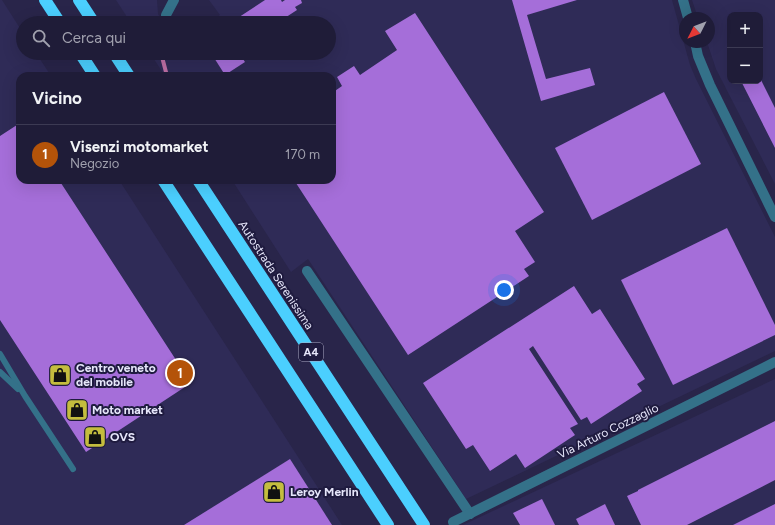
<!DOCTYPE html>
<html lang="it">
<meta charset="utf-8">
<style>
body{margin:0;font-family:Figtree,sans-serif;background:#2c2943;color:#f1f3f6}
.controls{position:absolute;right:12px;top:12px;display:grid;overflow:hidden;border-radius:8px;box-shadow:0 4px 16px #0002}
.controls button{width:36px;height:36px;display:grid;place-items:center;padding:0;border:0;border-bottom:1px solid #3c3a53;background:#1f1c38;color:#f1f3f6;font:20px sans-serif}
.compass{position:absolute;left:679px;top:12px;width:36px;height:36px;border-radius:50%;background:#1f1c38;box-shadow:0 4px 16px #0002;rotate:228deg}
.you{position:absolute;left:504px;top:290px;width:14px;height:14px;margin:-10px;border:3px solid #fff;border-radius:50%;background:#1a73e8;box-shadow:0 0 0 6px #1a73e833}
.badge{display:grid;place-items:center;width:26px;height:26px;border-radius:50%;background:#b45309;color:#fff;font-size:13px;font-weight:700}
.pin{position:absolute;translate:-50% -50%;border:2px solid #fff;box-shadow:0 1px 4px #0006}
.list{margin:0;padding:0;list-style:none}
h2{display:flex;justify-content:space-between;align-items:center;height:52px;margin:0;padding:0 16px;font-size:17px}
h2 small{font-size:13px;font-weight:400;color:#a1a1ae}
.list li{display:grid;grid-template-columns:26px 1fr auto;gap:12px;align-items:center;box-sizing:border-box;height:60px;padding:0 16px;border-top:1px solid #3c3a53}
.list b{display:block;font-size:15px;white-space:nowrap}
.list p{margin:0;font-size:13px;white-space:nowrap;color:#a1a1ae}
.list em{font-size:13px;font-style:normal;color:#a1a1ae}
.icon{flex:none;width:22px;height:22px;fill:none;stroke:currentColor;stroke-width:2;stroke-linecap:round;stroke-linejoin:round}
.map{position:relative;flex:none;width:775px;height:525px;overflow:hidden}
.search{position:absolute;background:#1f1c38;box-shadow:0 4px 16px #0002;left:16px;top:16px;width:320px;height:44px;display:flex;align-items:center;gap:10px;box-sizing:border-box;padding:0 14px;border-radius:22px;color:#a1a1ae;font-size:15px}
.panel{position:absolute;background:#1f1c38;box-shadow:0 4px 16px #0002;left:16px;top:72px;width:320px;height:112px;border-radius:12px}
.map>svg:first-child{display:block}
.built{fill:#2f2b57;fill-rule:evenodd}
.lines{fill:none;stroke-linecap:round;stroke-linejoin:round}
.stream{stroke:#c071a7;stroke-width:4}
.building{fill:#a56ed9}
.lane{stroke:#347189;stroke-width:6}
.street{stroke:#347189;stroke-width:10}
.highway{stroke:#4bcffe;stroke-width:12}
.labels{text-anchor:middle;stroke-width:4;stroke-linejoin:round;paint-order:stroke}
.shield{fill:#1f1b3f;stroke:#abaac3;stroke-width:1}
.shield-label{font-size:11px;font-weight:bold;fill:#e7e7fb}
.street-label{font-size:12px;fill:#e7e7fb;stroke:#1f1b3f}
.poi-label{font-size:12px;font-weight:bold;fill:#e7e7fb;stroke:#1f1b3f;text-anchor:start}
</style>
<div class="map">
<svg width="775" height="525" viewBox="0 0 775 525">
<rect width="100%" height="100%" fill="#29254a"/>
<g class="built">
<polygon points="0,0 2,0 23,33 23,53 36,53 51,76 20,76 20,180 119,180 342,525 0,525"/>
<polygon points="116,0 157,0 158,14 163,23 131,23"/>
<polygon points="209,0 672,0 690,65 696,79 775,237 775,351 466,499 308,259 291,272 232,180 332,180 332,76 165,76 150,53 329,53 329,23 208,23 220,15"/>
<path d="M692 0H775V184L716 69 707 42H709V18H698ZM730 15H760V81H730Z"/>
<polygon points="775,379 775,525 463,525"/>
</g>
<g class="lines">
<polyline class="stream" points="161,53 167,76"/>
</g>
<g class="building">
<polygon points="265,0 281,0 282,2 285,0 301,0 302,3 295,7 297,10 277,23 230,23"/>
<polygon points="512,0 577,0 527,15 546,79 590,68 595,85 541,101"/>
<polygon points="415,13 544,212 515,231 535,262 524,269 529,276 408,355 294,180 332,180 332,93 342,86 337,77 354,66 360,75 397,50 385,31"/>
<polygon points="211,53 239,53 245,62 225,75"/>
<polygon points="760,78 775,108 775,148 741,81 760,81"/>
<polygon points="664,92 701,164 592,220 555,148"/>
<polygon points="20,123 20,180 59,180 191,383 86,452 0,320 0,136"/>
<polygon points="727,228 775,325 775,335 673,385 621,280"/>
<polygon points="574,286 592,314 600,309 645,379 637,384 642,391 591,424 587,417 581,420 533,346 529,349 578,424 570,428 575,435 525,468 516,454 490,471 473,445 466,449 423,383"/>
<polygon points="775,421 775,480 687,525 641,525 627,496 638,491 638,490"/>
<polygon points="290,459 332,525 184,525"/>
<polygon points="542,499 555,525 520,525 513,513"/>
<polygon points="605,504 615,525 579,525 576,519"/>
<polygon points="775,504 775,525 733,525"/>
</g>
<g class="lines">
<g class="lane">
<polyline points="0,354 25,396 73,469"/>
<polyline points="0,372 18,389"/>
</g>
<g class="street">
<polyline points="683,0 688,18"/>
<polyline points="166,15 174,0"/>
<polyline points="695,42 698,56 710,85 775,217"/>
<polyline points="307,271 470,514"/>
<polyline points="453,522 775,362"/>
</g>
<g class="highway">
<polyline points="45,0 60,23"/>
<polyline points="79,0 94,23"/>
<polyline points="80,53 95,76"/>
<polyline points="114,53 129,76"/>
<polyline points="163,180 388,525"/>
<polyline points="198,180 424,525"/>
</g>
</g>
<defs>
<g id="shop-square" transform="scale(1.15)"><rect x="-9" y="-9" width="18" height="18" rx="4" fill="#c4bd3e" stroke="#1f1b3f"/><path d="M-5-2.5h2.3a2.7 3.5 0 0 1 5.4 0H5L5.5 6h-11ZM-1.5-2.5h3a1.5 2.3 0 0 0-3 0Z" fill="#111"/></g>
</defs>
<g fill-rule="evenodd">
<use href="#shop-square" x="60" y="375"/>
<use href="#shop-square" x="77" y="410"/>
<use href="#shop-square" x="95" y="437"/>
<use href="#shop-square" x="274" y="492"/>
</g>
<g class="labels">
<rect class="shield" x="299" y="343" width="24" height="18" rx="3"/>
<g class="shield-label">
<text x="311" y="356">A4</text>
</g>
<g class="street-label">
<text transform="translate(276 275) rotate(57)" y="4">Autostrada Serenissima</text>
<text transform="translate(608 431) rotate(-26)" y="4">Via Arturo Cozzaglio</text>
</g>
<g class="poi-label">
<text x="76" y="372">Centro veneto<tspan x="76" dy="14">del mobile</tspan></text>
<text x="92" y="414">Moto market</text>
<text x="110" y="441">OVS</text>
<text x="290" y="496">Leroy Merlin</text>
</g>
</g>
</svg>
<div class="controls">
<button>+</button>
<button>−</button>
</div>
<svg class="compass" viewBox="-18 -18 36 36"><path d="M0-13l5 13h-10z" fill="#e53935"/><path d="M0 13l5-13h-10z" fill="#a1a1ae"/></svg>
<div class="you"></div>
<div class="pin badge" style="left:180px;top:373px">1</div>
<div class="search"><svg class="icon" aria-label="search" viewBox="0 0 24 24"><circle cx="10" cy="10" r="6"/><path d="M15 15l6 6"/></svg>Cerca qui</div>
<section class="panel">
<h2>Vicino<small></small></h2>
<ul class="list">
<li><span class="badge">1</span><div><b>Visenzi motomarket</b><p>Negozio</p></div><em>170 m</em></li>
</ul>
</section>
</div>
